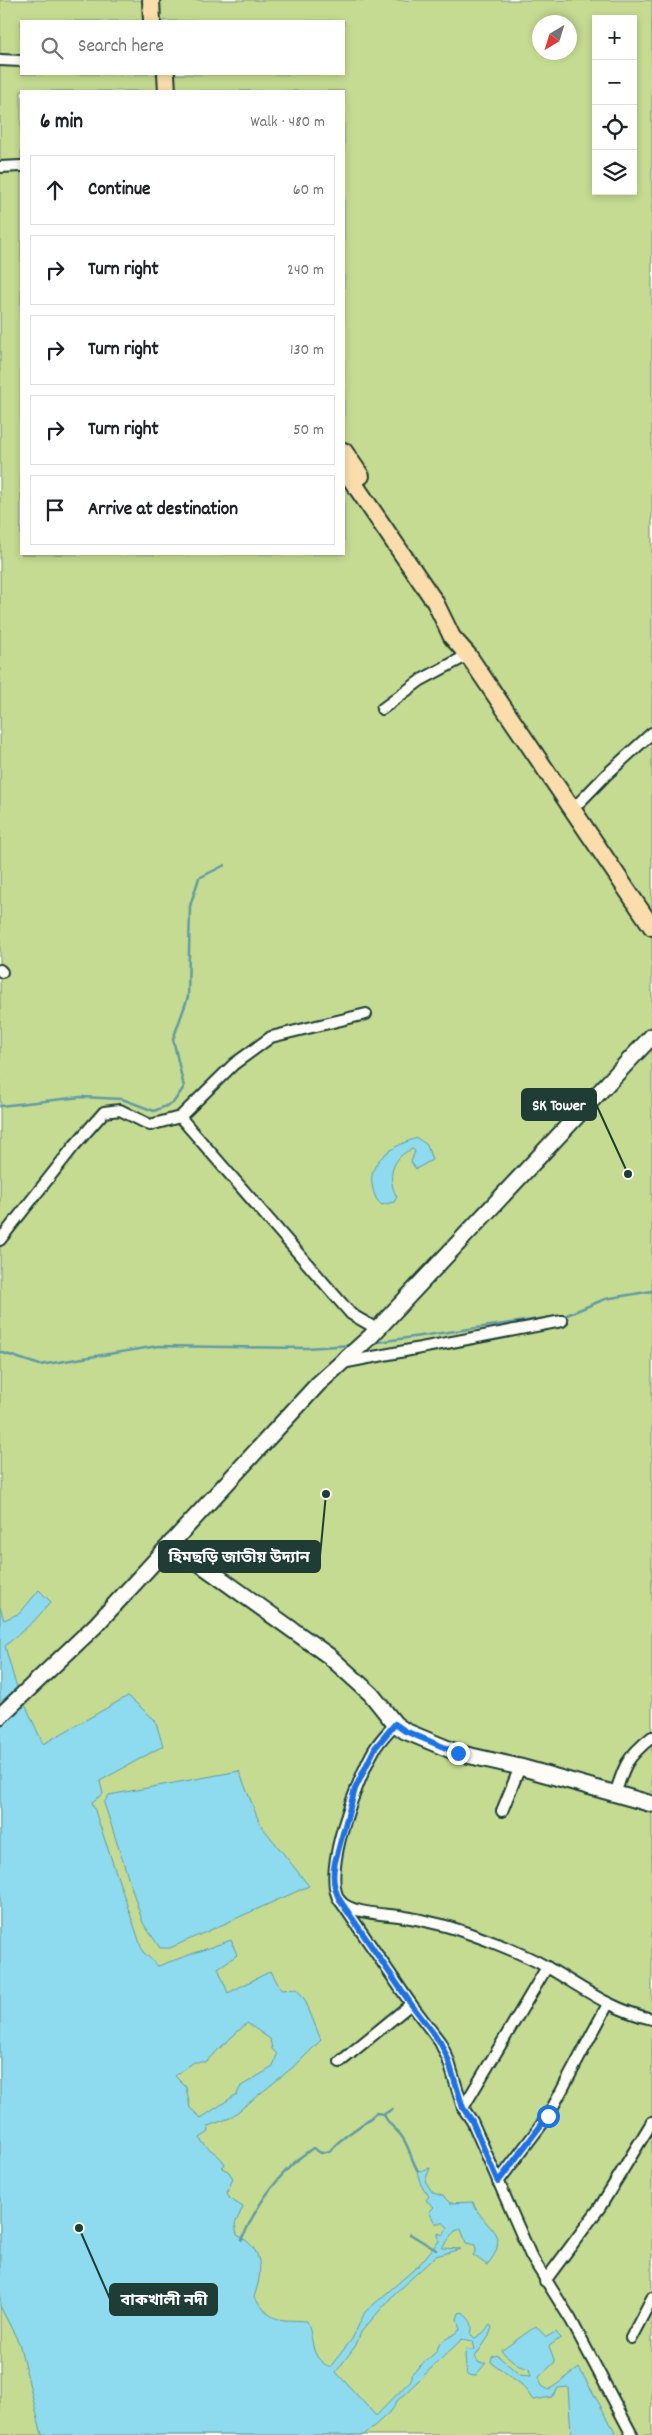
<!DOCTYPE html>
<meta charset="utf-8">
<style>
body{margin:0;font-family:Dekko,"Noto Sans Bengali",sans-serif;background:#f2f2f2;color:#202124}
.controls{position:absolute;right:15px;top:15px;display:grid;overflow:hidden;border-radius:0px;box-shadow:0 2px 8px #0003}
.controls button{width:45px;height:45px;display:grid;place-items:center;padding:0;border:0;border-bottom:1px solid #e0e0e0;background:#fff;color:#202124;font:25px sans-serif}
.compass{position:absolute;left:532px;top:15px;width:45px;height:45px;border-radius:50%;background:#fff;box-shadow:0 2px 8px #0003;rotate:218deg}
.stop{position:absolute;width:15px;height:15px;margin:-11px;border:4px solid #1a73e8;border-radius:50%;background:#fff}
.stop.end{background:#1a73e8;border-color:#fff;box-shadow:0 1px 5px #0008}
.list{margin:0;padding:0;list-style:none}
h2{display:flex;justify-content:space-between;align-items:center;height:65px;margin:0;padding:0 20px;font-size:21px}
h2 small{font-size:16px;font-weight:400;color:#757577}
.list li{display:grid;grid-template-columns:32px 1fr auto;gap:15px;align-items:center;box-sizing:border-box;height:70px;margin:0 10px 10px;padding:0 10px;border:1px solid #e0e0e0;border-radius:0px}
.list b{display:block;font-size:19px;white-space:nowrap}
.list em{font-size:16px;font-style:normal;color:#757577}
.icon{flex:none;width:28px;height:28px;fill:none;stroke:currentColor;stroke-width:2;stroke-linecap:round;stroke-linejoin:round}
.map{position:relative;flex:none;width:652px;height:2435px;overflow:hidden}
.search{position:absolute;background:#fff;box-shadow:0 2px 8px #0003;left:20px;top:20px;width:325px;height:55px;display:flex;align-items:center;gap:12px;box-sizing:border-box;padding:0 18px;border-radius:0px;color:#757577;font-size:19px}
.panel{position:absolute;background:#fff;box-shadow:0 2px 8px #0003;left:20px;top:90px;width:325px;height:465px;border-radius:0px}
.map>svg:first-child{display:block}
.green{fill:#c4db91;stroke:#728c62;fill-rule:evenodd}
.water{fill:#8edaee;stroke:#629ba4;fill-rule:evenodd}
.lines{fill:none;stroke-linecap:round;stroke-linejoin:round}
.stream{stroke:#629ba4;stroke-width:2.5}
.street-casing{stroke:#1f3d34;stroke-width:14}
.secondary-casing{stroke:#1f3d34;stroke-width:19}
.primary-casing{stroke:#1f3d34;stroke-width:20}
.street{stroke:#fdfcf7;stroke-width:10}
.secondary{stroke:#fdfcf7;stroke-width:15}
.primary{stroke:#faddab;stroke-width:16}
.route{stroke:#1a73e8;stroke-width:6}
.leader{fill:none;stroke:#1f3d34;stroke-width:2}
.callout-dot{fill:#1f3d34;stroke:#fdfcf7;stroke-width:2}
.callout{fill:#1f3d34;stroke:#1f3d34;stroke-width:2}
.callout-label{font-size:16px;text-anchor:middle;font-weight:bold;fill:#fff}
</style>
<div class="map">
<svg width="652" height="2435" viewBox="0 0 652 2435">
<rect width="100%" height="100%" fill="#fdfcf7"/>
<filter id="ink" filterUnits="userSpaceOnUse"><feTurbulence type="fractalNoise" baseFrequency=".02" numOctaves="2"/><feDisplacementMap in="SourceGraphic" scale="10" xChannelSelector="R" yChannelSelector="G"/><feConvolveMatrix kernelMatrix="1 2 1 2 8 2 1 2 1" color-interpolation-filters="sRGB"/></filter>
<g filter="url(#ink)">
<path class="green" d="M0 0H652V2435H0ZM596 19H633V191H596ZM21 21H344V74H21ZM540 22H570V52H540ZM21 91H344V554H21Z"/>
<g class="water">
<path d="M417 1138 427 1145 432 1160 416 1169 411 1162 415 1151 412 1149C392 1157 386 1178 397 1197L394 1202 382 1205C376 1200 375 1197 373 1189 365 1161 394 1145 417 1138Z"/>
<path d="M39 1590 51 1602 33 1622 5 1646 15 1682 43 1744 128 1696 155 1720 163 1746 100 1781 103 1794 92 1802 143 1952 158 1966 231 1940 237 1955 218 1968 228 1993 271 1971 281 1990 297 1989 305 2000 321 2040 297 2064 230 2118 208 2126 209 2132 200 2138C206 2150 218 2152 225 2164L222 2168 228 2171 233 2178 227 2193 230 2199 243 2207 235 2224 237 2235C264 2248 263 2272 254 2297 274 2324 276 2319 307 2321 315 2339 308 2357 330 2367L352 2339 365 2312 419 2265 439 2241 438 2233 443 2235 448 2227 443 2223H435L429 2212 434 2207 426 2200 429 2196 421 2185 416 2169 420 2171 430 2168 425 2181 433 2193 443 2196 450 2203 473 2202C482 2228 514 2233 487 2265L473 2255 476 2251 475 2245 466 2243 461 2229 455 2231 442 2248 461 2249 436 2256 395 2293 361 2332 356 2345 336 2372 376 2416 411 2380V2374L436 2352 440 2343 460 2330 457 2319 459 2313 463 2312C470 2321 474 2323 471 2335L475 2338 483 2333 490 2325 492 2327 489 2336 475 2357 479 2363H486L475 2376 467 2375 465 2356 466 2349 475 2350 473 2341 462 2339 398 2400 392 2410 364 2435H42L19 2343 0 2306V1607L4 1620 20 1613ZM247 2023 270 2039 272 2049 277 2054 273 2067 241 2086 237 2094 201 2118 190 2108 186 2087 175 2076 194 2062H205Z"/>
<polygon points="239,1771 260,1824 309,1886 170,1948 160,1948 143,1923 104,1803 109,1795"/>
<polygon points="536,2326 546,2337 556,2332 561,2338 549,2346 555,2362 539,2377 542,2386 549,2390 579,2368 617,2435 571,2435 568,2387 558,2388 552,2397 533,2400 522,2385 491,2362 492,2357 497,2355 520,2375 531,2376 529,2369 519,2366 501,2351"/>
</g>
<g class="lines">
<g class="stream">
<polyline points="0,1106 81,1097 122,1099 154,1111 173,1103 184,1087 173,1039 188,997 190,906 199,878 225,865"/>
<polyline points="372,1343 567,1315 605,1299 652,1291"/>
<polyline points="0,1352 40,1365 158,1346 307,1348 351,1345"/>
<polyline points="384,2114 393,2109"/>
<polyline points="410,2234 436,2250"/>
<path d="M242 2240C255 2206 282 2168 313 2148L321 2153 330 2151C342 2135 361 2128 376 2113L384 2114C387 2124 397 2129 402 2137 410 2148 411 2160 418 2171"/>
</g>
<g class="street-casing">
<g id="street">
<polyline points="0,60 21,61"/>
<polyline points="0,167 21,166"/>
<polyline points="382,709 421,680 468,655"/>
<polyline points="572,810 606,775 652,733"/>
<polyline points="0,970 2,972"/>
<polyline points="180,1117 351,1314 377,1329"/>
<polyline points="0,1240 74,1146 104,1112 120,1110 150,1125 180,1117 234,1064 271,1037 366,1014"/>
<polyline points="342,1363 562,1321"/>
<path d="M395 1724C388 1732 379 1741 374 1750 358 1778 320 1874 340 1901 350 1914 389 1914 405 1917 419 1919 433 1923 446 1926 476 1935 520 1952 547 1967 583 1988 611 2010 652 2019"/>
<path d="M615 1795C624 1765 627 1757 652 1737"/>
<polyline points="502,1811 520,1767"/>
<polyline points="341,1902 411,2004 440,2042 448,2059 463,2108 472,2121 531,2256 571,2320 632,2435"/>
<polyline points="340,2062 411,2004"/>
<polyline points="463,2108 547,1967"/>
<polyline points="498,2182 548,2116 608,2004"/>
<polyline points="545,2281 600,2207 652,2122"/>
<polyline points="631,2338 652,2298"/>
</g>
</g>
<g class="secondary-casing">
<g id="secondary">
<polyline points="171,1543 329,1656 371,1694 395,1724 405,1731 458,1753 520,1767 652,1804"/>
<polyline points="0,1716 95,1626 318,1384 371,1336 652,1036"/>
</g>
</g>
<g class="primary-casing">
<g id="primary">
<polyline points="151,0 152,21"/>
<polyline points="166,74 167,91"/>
<polyline points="344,451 361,476"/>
<polyline points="344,469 435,602 452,637 468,655 652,927"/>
</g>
</g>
<use href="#street" class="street"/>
<use href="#secondary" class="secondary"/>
<use href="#primary" class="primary"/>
</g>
</g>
<g class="lines" filter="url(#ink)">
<path class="route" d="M458 1753 405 1731 395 1724 375 1748 355 1789 335 1862C332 1877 333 1889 341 1902L411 2004 440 2042 448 2059 463 2108 472 2121 498 2182 548 2116"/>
</g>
<path class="leader" d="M628 1174L596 1104M326 1494L320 1556M79 2228L110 2299"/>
<g class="callout-dot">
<circle cx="628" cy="1174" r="5"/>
<circle cx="326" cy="1494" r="5"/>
<circle cx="79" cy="2228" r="5"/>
</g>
<g class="callout">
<rect x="522" y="1089" width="74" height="31" rx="5"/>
<rect x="159" y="1541" width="161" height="31" rx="5"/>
<rect x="110" y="2284" width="107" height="31" rx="5"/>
</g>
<g class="callout-label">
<text x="559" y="1110">SK Tower</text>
<text x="239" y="1562">হিমছড়ি জাতীয় উদ্যান</text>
<text x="164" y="2305">বাকখালী নদী</text>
</g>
</svg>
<div class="controls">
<button>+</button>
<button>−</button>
<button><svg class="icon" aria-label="locate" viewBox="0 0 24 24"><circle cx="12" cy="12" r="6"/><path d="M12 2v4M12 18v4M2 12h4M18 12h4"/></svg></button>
<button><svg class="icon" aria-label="layers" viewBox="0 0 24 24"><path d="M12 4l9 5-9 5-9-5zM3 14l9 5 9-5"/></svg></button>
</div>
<svg class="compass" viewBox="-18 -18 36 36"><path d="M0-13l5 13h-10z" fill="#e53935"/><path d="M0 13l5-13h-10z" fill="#757577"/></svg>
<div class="stop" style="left:548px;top:2116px"></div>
<div class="stop end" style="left:458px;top:1753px"></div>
<div class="search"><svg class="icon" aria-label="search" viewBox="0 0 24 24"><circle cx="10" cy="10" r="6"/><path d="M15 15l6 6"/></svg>Search here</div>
<section class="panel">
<h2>6 min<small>Walk · 480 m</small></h2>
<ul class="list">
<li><svg class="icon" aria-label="ahead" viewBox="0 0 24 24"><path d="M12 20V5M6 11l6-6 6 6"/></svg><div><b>Continue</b></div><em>60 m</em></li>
<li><svg class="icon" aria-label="right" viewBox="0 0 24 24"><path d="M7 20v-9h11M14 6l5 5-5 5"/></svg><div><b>Turn right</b></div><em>240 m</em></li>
<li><svg class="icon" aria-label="right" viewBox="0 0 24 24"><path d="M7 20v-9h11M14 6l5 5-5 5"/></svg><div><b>Turn right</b></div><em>130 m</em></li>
<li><svg class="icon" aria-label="right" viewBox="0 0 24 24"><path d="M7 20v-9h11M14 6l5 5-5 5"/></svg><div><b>Turn right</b></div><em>50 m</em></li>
<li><svg class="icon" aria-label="arrive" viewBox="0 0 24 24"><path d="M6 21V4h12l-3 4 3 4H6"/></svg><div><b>Arrive at destination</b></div></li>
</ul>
</section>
</div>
